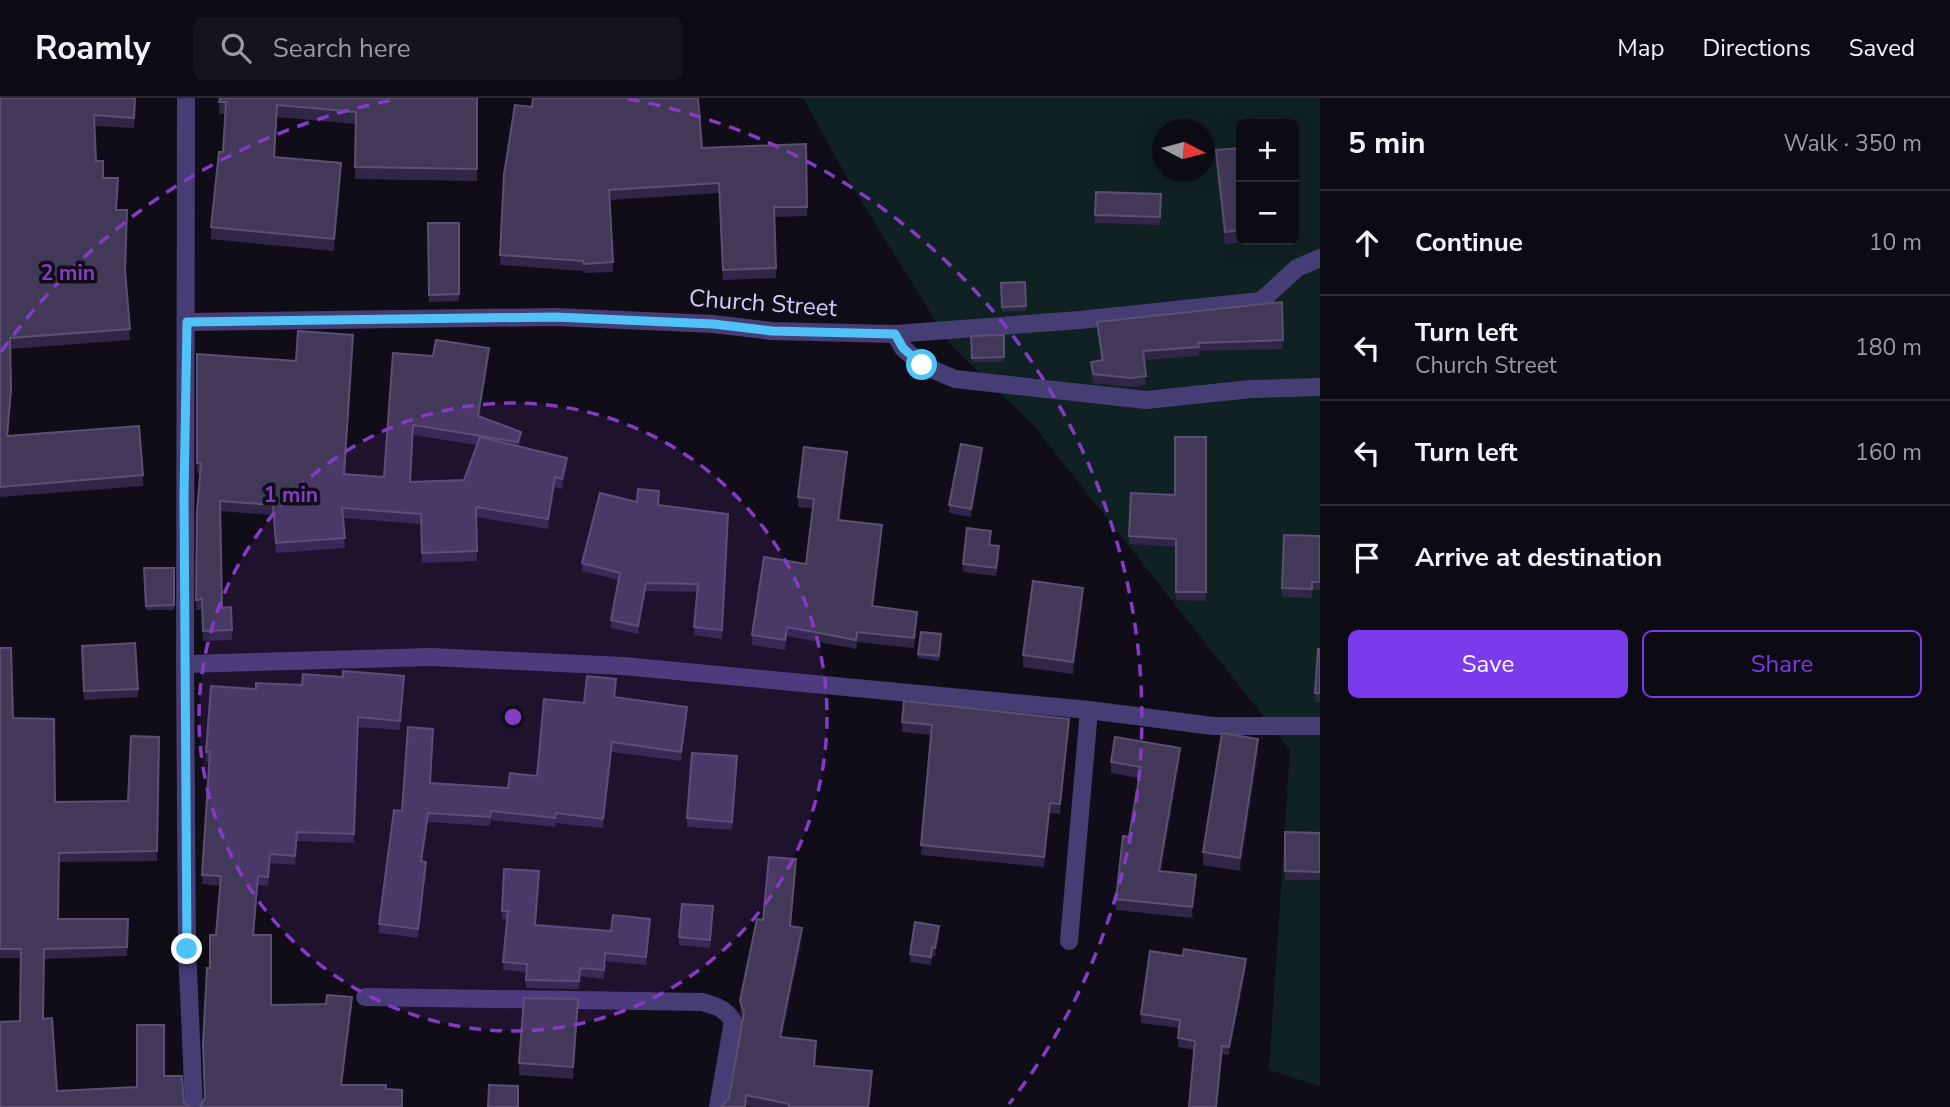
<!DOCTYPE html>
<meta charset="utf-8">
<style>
body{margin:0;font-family:"Nunito Sans",sans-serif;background:#15131c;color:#f1f3f6}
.controls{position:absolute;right:21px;top:21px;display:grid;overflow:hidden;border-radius:10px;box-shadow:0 4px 18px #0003}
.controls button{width:63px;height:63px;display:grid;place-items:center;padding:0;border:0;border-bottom:2px solid #2c2b33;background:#0c0a13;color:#f1f3f6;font:35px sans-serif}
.compass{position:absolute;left:1152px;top:21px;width:63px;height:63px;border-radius:50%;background:#0c0a13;box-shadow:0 4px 18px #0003;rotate:96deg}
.stop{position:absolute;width:21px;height:21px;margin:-16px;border:5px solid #4fc3f7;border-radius:50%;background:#fff}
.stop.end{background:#4fc3f7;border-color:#fff;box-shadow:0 2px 7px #0008}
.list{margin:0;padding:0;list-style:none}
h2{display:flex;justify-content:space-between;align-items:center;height:91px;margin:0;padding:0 28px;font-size:30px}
h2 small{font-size:23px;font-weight:400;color:#9a9aa0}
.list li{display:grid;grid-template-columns:46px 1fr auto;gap:21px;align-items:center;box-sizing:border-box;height:105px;padding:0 28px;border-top:2px solid #2c2b33}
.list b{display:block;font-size:26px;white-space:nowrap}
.list p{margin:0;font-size:23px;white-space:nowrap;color:#9a9aa0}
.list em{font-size:23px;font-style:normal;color:#9a9aa0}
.actions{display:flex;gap:14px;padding:21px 28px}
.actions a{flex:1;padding:16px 0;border:2px solid #7c3aed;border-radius:10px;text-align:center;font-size:24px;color:#7c3aed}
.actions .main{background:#7c3aed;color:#fff}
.icon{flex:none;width:38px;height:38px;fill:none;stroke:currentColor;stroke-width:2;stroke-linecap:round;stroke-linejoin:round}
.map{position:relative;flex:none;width:1320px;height:1009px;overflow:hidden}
header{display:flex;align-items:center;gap:42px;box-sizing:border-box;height:98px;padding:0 35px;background:#0c0a13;border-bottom:2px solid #2c2b33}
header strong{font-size:33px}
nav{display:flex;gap:38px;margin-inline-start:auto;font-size:24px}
.search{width:490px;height:63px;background:#15131c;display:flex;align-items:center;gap:18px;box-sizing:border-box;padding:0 24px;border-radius:10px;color:#9a9aa0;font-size:26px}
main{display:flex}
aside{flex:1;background:#0c0a13}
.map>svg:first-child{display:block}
.green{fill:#102123;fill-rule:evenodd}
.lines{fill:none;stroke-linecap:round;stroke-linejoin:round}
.street{stroke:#453d73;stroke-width:18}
.wall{fill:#302746;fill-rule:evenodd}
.shaded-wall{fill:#1c152c}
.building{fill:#423959;stroke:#595072;stroke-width:2}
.route{stroke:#4fc3f7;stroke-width:9}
.ring{fill:none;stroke:#843cc5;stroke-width:3.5;stroke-dasharray:12 9}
.labels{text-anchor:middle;stroke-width:7;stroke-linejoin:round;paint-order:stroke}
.street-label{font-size:24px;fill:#d6cbf9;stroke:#100d19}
.centre{fill:#843cc5;stroke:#100d19;stroke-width:3.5}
.ring-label{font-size:21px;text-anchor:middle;font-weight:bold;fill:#843cc5;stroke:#100d19;stroke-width:7;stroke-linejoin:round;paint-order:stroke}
</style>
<header>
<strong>Roamly</strong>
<div class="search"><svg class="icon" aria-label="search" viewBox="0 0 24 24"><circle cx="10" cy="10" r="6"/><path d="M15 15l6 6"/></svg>Search here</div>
<nav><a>Map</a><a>Directions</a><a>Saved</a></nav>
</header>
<main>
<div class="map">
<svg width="1320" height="1009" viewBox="0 0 1320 1009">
<rect width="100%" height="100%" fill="#100d19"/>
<path class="green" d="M803 0H1320V988L1269 972 1290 652 1034 328 950 246 853 90ZM1241 26H1294V142H1241ZM1162 32H1204V74H1162Z"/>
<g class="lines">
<g class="street">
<polyline points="186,0 185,566 187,851 194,1009"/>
<polyline points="187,224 555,219 713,226 772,233 895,236 1080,222 1261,203 1297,170 1320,160"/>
<polyline points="895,236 903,250 922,267 955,281 1146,302 1251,291 1320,289"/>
<polyline points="185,566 431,559 623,568 1089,612 1213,628 1320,628"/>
<polyline points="1069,843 1089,612"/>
<path d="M365 899 702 904C716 908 725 910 733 923L718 1009"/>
</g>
</g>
<g class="wall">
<polygon points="0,0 136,0 134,30 94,28 96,63 117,112 126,176 130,242 10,251 11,302 8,338 143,377 143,388 0,399"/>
<polygon points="220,0 477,0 477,83 355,81 356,26 277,19 275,59 341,78 334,153 211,141 211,129 223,54 226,16 219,16"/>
<polygon points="806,46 807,118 774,119 776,180 723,182 719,95 610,102 613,174 584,175 583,173 500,167 504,76 702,50"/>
<polygon points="1241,50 1241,142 1263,142 1225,146 1216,65 1216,52"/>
<polygon points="1161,96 1160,127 1095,125 1095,117"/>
<polygon points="428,125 459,125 459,203 429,204"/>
<polygon points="1025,184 1026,213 1002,214 1001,185"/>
<polygon points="1282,204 1283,251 1199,253 1199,258 1144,262 1146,287 1131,289 1093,285 1091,264 1101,262 1097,232 1097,224"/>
<polygon points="1004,237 1004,264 972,264 971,238"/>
<path d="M353 247 345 376 384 379 433 258 489 260 479 318 521 344 519 348 567 370 562 391 555 389 548 431 476 419 477 463 422 465 421 426 343 420 345 450 276 455 273 417 221 413 222 510 231 509 232 542 203 543 202 512H196L197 414 200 375H197V256L296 263ZM413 337 477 347 464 382 411 384Z"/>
<polygon points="1206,339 1206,503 1176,502 1176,449 1129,446 1129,438 1175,397"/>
<polygon points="982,359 971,419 949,415 949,407"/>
<polygon points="847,363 840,422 882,437 873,508 917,523 914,550 857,544 856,551 787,538 785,552 752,547 752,537 806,466 813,410 798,409 798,399"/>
<polygon points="637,404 659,407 728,424 722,541 694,537 698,494 646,493 638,536 611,530 611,522 618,482 582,473 582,465"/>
<polygon points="1284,437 1320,438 1320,492 1312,492 1312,500 1282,499"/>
<polygon points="991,442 990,447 999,457 996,478 963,474 963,466"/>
<polygon points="144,470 174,470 174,512 146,512"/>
<polygon points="1083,503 1073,576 1023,569 1023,557"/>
<polygon points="941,536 939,563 918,560 918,556"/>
<polygon points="0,550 13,620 55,704 128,703 159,639 157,763 59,764 58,821 128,821 127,858 44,861 44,921 57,993 137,989 164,978 184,1005 0,1009 20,923 21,860 0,860"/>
<polygon points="1320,551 1320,604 1315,604"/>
<polygon points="82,556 138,591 138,599 84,602"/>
<polygon points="302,587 404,587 400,632 358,629 354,745 297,743 295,767 270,765 268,788 258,787 254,837 271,907 352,909 205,1001 210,870 216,837 220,788 202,786 210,663 206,663 206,654 256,591"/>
<polygon points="616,590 615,599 687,618 681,663 612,654 603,730 556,725 555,729 491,722 490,728 428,724 422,763 426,773 418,840 379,835 379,826 402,713 433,640 430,685 508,690 537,678 584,605"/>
<polygon points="902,624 1069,631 1060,716 1050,715 1044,769 921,757 931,637 902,634"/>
<polygon points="1258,654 1240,773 1203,767 1203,754"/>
<polygon points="1180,661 1161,774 1196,789 1192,820 1116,812 1116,801 1129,739 1139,680 1111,675 1111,664"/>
<polygon points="737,667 732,732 687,729 687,720"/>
<polygon points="1285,734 1320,735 1320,782 1285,782"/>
<polygon points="504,771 536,827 611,833 650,829 646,867 605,863 604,881 580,878 579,891 526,890 526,874 503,872 507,821 502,821"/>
<polygon points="796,772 791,828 802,841 782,940 816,954 815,968 872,984 869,1009 752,1009 746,1008 729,1000 743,921 740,914 740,903 763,822"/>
<polygon points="713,817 710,850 679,847 679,839"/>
<polygon points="939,837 935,858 932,858 931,867 910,864 910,856"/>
<polygon points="1246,870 1229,957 1178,949 1179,930 1141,925 1141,916"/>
<polygon points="578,914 573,981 519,977 519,965"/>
</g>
<g class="shaded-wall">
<polygon points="341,65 341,78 334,153 334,141"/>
<polygon points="489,250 489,260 478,328 478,318"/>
<polygon points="521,334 521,344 518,354 518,344"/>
<polygon points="982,350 982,359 971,419 971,411"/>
<polygon points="847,354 847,363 838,431 838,422"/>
<polygon points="567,360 567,370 562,391 562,381"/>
<polygon points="555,379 555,389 548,431 548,421"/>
<polygon points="882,427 882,437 872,517 872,508"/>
<polygon points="646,485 646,493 638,536 638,528"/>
<polygon points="1083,490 1083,503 1073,576 1073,564"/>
<polygon points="917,514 917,523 914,550 914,540"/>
<polygon points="404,578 404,587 400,632 400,623"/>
<polygon points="687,609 687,618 681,663 681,654"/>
<polygon points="1069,621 1069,631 1060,716 1060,706"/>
<polygon points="1258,641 1258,654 1240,773 1240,760"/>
<polygon points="612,644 612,654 603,730 603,721"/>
<polygon points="1180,650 1180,661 1159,784 1159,773"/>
<polygon points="1050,705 1050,715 1044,769 1044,759"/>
<polygon points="428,715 428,724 421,772 421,763"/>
<polygon points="796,761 796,772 790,839 790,828"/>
<polygon points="426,764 426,773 418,840 418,831"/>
<polygon points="1196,777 1196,789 1192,820 1192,809"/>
<polygon points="939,828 939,837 935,858 935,850"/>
<polygon points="802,830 802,841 780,950 780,939"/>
<polygon points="1246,861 1246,870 1229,957 1229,949"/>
<polygon points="352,899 352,909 341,997 341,987"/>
<polygon points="578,901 578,914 573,981 573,969"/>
</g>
<g class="building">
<polygon points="0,0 135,0 134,20 94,17 96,63 103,63 103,80 118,80 116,112 127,112 125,173 130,231 10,240 11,292 7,338 139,328 143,377 0,389"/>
<polygon points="220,0 477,0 477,71 355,69 356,14 277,7 274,59 341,65 334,141 211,129 219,54 223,54 226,4 219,4"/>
<polygon points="533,0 698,0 702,50 806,46 807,109 774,109 776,170 723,172 719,85 609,92 613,164 584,166 583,163 500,157 504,76 515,7 532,9"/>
<polygon points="1241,50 1241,132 1225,134 1216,52"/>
<polygon points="1096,94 1161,96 1160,119 1095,117"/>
<polygon points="428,125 459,125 459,196 429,197"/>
<polygon points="1025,184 1026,208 1002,209 1001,185"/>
<polygon points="1282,204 1283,242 1198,245 1199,249 1143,253 1146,278 1131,280 1093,276 1091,264 1103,262 1097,224"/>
<polygon points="298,233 353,237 344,376 384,379 393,255 433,258 436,242 489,250 478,318 521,334 518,344 413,327 410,384 464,382 480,339 567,360 562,381 555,379 548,421 476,409 477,453 422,455 421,416 342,410 345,440 276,445 273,407 220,403 222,510 231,509 232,532 203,533 202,501 196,502 197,414 201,365 197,365 197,256 296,263"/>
<polygon points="1004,237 1004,259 972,260 971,238"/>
<polygon points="1175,339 1206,339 1206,494 1176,494 1176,441 1129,438 1131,395 1175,397"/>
<polygon points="961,346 982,350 971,411 949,407"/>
<polygon points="804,349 847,354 838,422 882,427 872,508 917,514 914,540 857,534 856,542 787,529 785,542 752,537 764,459 806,466 814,401 798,399"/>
<polygon points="638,391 659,393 658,407 728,416 722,532 694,529 698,486 646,485 638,528 611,522 620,475 582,465 600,395 637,404"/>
<polygon points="967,430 991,433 989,447 999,448 996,470 963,466"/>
<polygon points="1284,437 1320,438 1320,484 1312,484 1312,491 1282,490"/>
<polygon points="144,470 174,470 174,507 146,508"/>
<polygon points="1033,483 1083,490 1073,564 1023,557"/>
<polygon points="921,534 941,536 939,558 918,556"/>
<polygon points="135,545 138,591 84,593 82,548"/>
<polygon points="0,550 11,550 13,620 54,621 55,704 128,703 131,638 159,639 157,753 59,755 58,821 128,821 127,849 44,851 43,921 52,920 57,993 137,989 137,927 164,927 164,978 182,978 184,1005 190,1009 0,1009 0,924 20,923 21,851 0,851"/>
<polygon points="1318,551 1320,551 1320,595 1315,595"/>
<polygon points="343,573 404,578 400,623 358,619 354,736 297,734 295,758 270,756 268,779 258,778 253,837 271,837 271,907 326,906 327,897 352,899 341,987 386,987 386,991 402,992 402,1009 200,1009 205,1000 203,946 207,870 210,870 210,837 216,837 221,778 202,777 210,654 206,654 211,588 256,591 256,585 302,587 303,576 343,579"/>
<polygon points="587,578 616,581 614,599 687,609 681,654 612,644 603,721 556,715 555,720 491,713 490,719 428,715 421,763 426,764 418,831 379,826 394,712 402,713 408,629 433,631 430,685 508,690 510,675 537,678 544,601 584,605"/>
<polygon points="904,603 1069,621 1060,706 1050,705 1044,759 921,747 932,627 902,624"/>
<polygon points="1222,635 1258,641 1240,760 1203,754"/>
<polygon points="1115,639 1180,650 1159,773 1196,777 1192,809 1116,801 1123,738 1129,739 1141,669 1111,664"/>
<polygon points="692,655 737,658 732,724 687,720"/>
<polygon points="1285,734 1320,735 1320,774 1285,773"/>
<polygon points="769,759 796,761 790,828 802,830 780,939 816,943 814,968 872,973 868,1009 789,1009 789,1006 746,997 745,1009 721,1009 729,1000 744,914 740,903 757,821 763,822"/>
<polygon points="504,771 539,773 535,827 611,833 613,817 650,821 646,859 605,855 604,872 580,870 579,883 526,882 527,866 503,864 508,813 502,813"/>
<polygon points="682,806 713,808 710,842 679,839"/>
<polygon points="915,824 939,828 935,850 932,849 931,859 910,856"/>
<polygon points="1184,851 1246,861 1229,949 1222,948 1216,1009 1189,1009 1195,943 1178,940 1180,922 1141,916 1150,853 1183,858"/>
<polygon points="524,900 578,901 573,969 519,965"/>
<polygon points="489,987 518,988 518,1009 488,1009"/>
</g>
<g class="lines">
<polyline class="route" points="187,851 184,398 187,224 555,219 713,226 772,233 895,236 903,250 922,267"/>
</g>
<circle cx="513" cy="619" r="314" fill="#843cc5" fill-opacity=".12"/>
<g class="ring">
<circle cx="513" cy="619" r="314"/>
<path d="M1 254A629 629 0 0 1 398 1M628 1A629 629 0 0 1 1009 1006"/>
</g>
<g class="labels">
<g class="street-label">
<text transform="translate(763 205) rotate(4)" y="8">Church Street</text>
</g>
</g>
<circle cx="513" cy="619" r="10" class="centre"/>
<g class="ring-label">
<text x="68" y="182">2 min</text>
<text x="291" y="404">1 min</text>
</g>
</svg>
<div class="controls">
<button>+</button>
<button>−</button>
</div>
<svg class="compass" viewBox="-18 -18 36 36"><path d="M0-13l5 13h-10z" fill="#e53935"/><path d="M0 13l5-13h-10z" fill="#9a9aa0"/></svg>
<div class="stop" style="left:922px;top:267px"></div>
<div class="stop end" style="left:187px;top:851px"></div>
</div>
<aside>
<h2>5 min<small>Walk · 350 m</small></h2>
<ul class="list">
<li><svg class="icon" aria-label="ahead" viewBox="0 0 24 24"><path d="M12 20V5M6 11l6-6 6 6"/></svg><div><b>Continue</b></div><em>10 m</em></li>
<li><svg class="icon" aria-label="left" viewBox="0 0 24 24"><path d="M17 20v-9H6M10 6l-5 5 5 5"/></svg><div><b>Turn left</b><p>Church Street</p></div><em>180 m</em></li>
<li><svg class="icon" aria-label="left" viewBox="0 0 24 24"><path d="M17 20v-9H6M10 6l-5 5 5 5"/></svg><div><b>Turn left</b></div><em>160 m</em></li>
<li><svg class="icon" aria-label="arrive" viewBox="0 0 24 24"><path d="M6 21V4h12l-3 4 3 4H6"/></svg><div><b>Arrive at destination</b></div></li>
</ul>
<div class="actions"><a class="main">Save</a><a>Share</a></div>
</aside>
</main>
